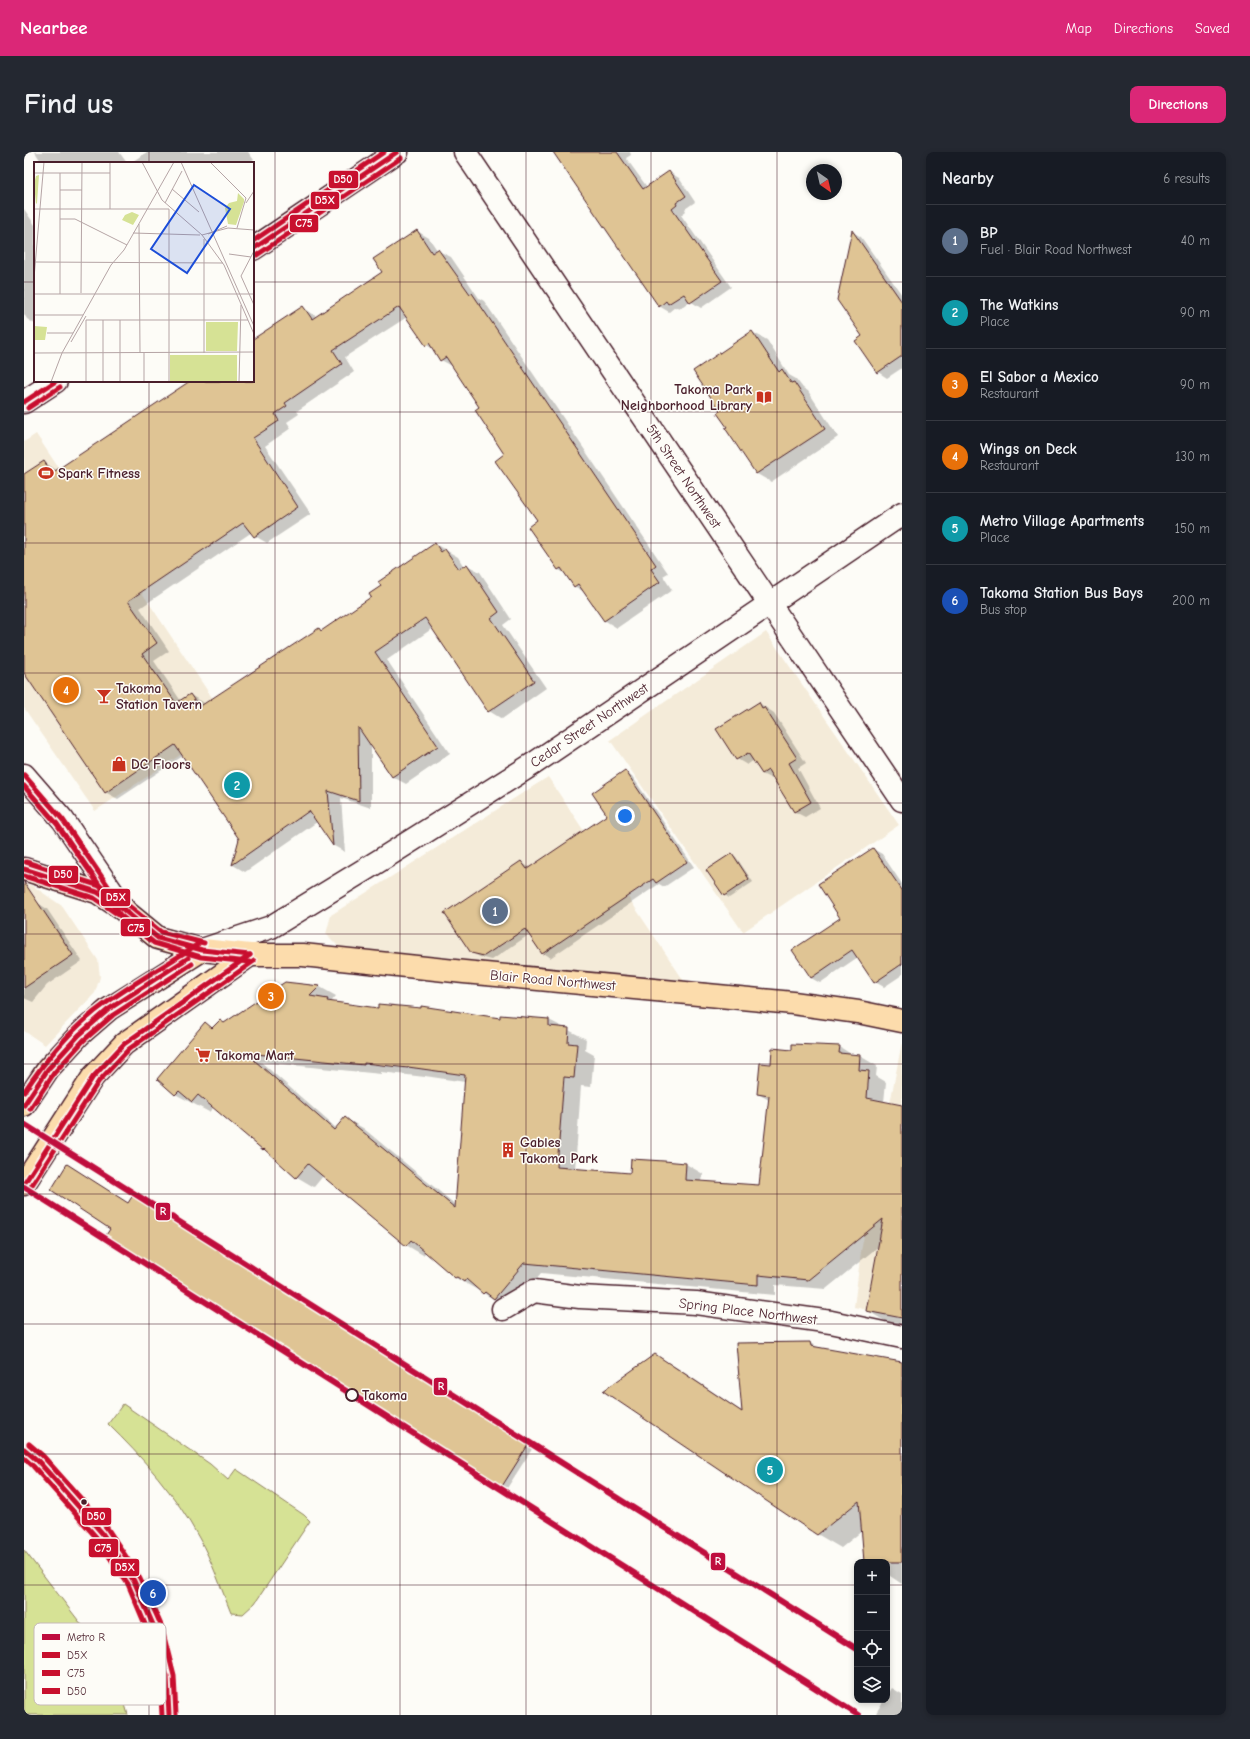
<!DOCTYPE html>
<meta charset="utf-8">
<style>
body{margin:0;font-family:"Comic Neue",sans-serif;background:#242831;color:#f1f3f6}
.controls{position:absolute;right:12px;bottom:12px;display:grid;overflow:hidden;border-radius:8px;box-shadow:0 2px 6px #0003}
.controls button{width:36px;height:36px;display:grid;place-items:center;padding:0;border:0;border-bottom:1px solid #363941;background:#171b24;color:#f1f3f6;font:20px sans-serif}
.compass{position:absolute;left:782px;top:12px;width:36px;height:36px;border-radius:50%;background:#171b24;box-shadow:0 2px 6px #0003;rotate:146deg}
.you{position:absolute;left:601px;top:664px;width:14px;height:14px;margin:-10px;border:3px solid #fff;border-radius:50%;background:#1a73e8;box-shadow:0 0 0 6px #1a73e833}
.badge{display:grid;place-items:center;width:26px;height:26px;border-radius:50%;background:#db2777;color:#fff;font-size:13px;font-weight:700}
.pin{position:absolute;translate:-50% -50%;border:2px solid #fff;box-shadow:0 1px 4px #0006}
.list{margin:0;padding:0;list-style:none}
h2{display:flex;justify-content:space-between;align-items:center;height:52px;margin:0;padding:0 16px;font-size:17px}
h2 small{font-size:13px;font-weight:400;color:#9ea1a6}
.list li{display:grid;grid-template-columns:26px 1fr auto;gap:12px;align-items:center;box-sizing:border-box;height:72px;padding:0 16px;border-top:1px solid #363941}
.list b{display:block;font-size:15px;white-space:nowrap}
.list p{margin:0;font-size:13px;white-space:nowrap;color:#9ea1a6}
.list em{font-size:13px;font-style:normal;color:#9ea1a6}
.icon{flex:none;width:22px;height:22px;fill:none;stroke:currentColor;stroke-width:2;stroke-linecap:round;stroke-linejoin:round}
.map{position:relative;flex:none;width:878px;height:1563px;overflow:hidden;border-radius:8px}
header{display:flex;align-items:center;gap:24px;box-sizing:border-box;height:56px;padding:0 20px;background:#db2777;color:#fff}
header strong{font-size:19px}
nav{display:flex;gap:22px;margin-inline-start:auto;font-size:14px}
.intro{display:flex;align-items:center;justify-content:space-between;box-sizing:border-box;height:96px;padding:0 24px}
h1{margin:0;font-size:28px}
.button{padding:10px 18px;border-radius:8px;background:#db2777;color:#fff;font-size:14px;font-weight:700}
main{display:flex;gap:24px;padding:0 24px}
aside{flex:1;background:#171b24;border-radius:8px;box-shadow:0 2px 6px #0003}
.map>svg:first-child{display:block}
.built{fill:#f4ebd9}
.green{fill:#d6e295;stroke:#908060}
.shadow{fill:#0003;fill-rule:evenodd}
.building{fill:#dfc494;stroke:#4a1f2b;fill-rule:evenodd}
.lines{fill:none;stroke-linecap:round;stroke-linejoin:round}
.minor-casing{stroke:#4a1f2b;stroke-width:25}
.major-casing{stroke:#4a1f2b;stroke-width:25}
.minor{stroke:#fdfcf7;stroke-width:22}
.major{stroke:#fcdcac;stroke-width:22}
.bus-1-casing{stroke:#fdfcf7;stroke-width:8}
.bus-2-casing{stroke:#fdfcf7;stroke-width:8}
.bus-3-casing{stroke:#fdfcf7;stroke-width:8}
.bus-1{stroke:#c8102e;stroke-width:5}
.bus-2{stroke:#c8102e;stroke-width:5}
.bus-3{stroke:#c8102e;stroke-width:5}
.metro-1-casing{stroke:#fdfcf7;stroke-width:9}
.metro-1{stroke:#bf0d3e;stroke-width:6}
.grid{fill:none;stroke:#4a1f2b;stroke-width:1;stroke-opacity:0.55}
.stop-dot{fill:#fdfcf7;stroke:#4a1f2b;stroke-width:2}
.bus-dot{fill:#4a1f2b;stroke:#fdfcf7;stroke-width:1.5}
.labels{text-anchor:middle;stroke-width:3;stroke-linejoin:round;paint-order:stroke}
.poi-label{font-size:14px;font-weight:bold;fill:#4a1f2b;stroke:#fdfcf7;text-anchor:start}
.street-label{font-size:14px;fill:#4a1f2b;stroke:#fdfcf7}
.stop-label{font-size:14px;font-weight:bold;fill:#4a1f2b;stroke:#fdfcf7;text-anchor:start}
.inset-road{fill:none;stroke:#b5a4a5;stroke-width:1}
.view{fill:#1d4ed8;fill-opacity:0.15;stroke:#1d4ed8;stroke-width:2}
.inset-edge{fill:none;stroke:#4a1f2b;stroke-width:2}
.key{fill:#fdfcf7;stroke:#c7baba;stroke-width:1}
.key-label{font-size:11px;fill:#4a1f2b}
.line-badge{stroke:#fdfcf7;stroke-width:1.5}
.badge-label{font-size:11px;text-anchor:middle;font-weight:bold;fill:#fff}
</style>
<header>
<strong>Nearbee</strong>
<nav><a>Map</a><a>Directions</a><a>Saved</a></nav>
</header>
<div class="intro"><h1>Find us</h1><a class="button">Directions</a></div>
<main>
<div class="map">
<svg width="878" height="1563" viewBox="0 0 878 1563">
<rect width="100%" height="100%" fill="#fdfcf7"/>
<filter id="ink" filterUnits="userSpaceOnUse"><feTurbulence type="fractalNoise" baseFrequency=".025" numOctaves="2"/><feDisplacementMap in="SourceGraphic" scale="8" xChannelSelector="R" yChannelSelector="G"/><feConvolveMatrix kernelMatrix="1 2 1 2 8 2 1 2 1" color-interpolation-filters="sRGB"/></filter>
<g filter="url(#ink)">
<g class="built">
<polygon points="12,282 205,571 71,659 0,556 0,290"/>
<polygon points="742,480 875,673 719,780 586,588"/>
<polygon points="524,625 662,832 316,796 302,782 307,763"/>
<polygon points="0,732 9,734 38,754 74,808 76,825 71,841 21,893 0,879"/>
<polygon points="878,890 878,1166 830,1155 837,1099"/>
</g>
<g class="green">
<path d="M99 1252 186 1312 204 1328 212 1317 280 1363 286 1369 231 1451 219 1462 207 1461C197 1436 188 1409 175 1386 152 1343 118 1305 84 1272Z"/>
<polygon points="0,1398 91,1516 104,1563 0,1563"/>
</g>
<g class="shadow">
<polygon points="11,0 95,0 103,11 18,11"/>
<polygon points="123,0 224,0 230,8 228,9 229,11 106,11"/>
<polygon points="530,0 606,0 607,3 602,6 623,35 645,20 655,26 671,50 661,57 662,59 657,63 707,135 677,156 666,149 655,157 651,155 645,160 635,154"/>
<polygon points="0,57 11,73 11,172 3,167 0,162"/>
<polygon points="393,79 405,86 413,98 427,105 455,146 460,149 644,421 639,424 648,438 593,476 580,468 562,441 550,434 542,422 535,418 505,375 514,369 457,255 430,215 417,208 410,197 402,193 383,165 321,205 330,220 273,259 275,262 263,270 267,276 241,294 287,362 243,391 231,384 228,380 116,456 145,499 130,509 157,549 166,543 179,550 181,553 295,477 298,479 349,445 411,392 434,405 440,415 443,413 456,420 487,467 479,473 522,536 478,567 465,559 409,476 363,508 426,602 382,632 369,625 347,592 347,656 317,646 321,700 310,694 293,670 221,720 209,713 216,687 159,604 94,647 81,640 0,518 0,324 20,310 34,319 168,229 229,229 229,188 279,155 293,165 359,121"/>
<polygon points="829,80 837,85 878,143 878,216 863,226 854,220 839,185"/>
<polygon points="728,180 743,188 765,223 772,227 779,236 784,239 814,285 747,330 733,322 702,276 704,275 697,259"/>
<polygon points="735,551 750,561 782,611 774,616 796,656 781,665 771,660 750,626 748,627 738,622 730,608 723,613 713,607"/>
<polygon points="601,620 608,624 670,715 640,735 635,732 526,806 519,801 506,782 468,808 456,805 448,801 497,710 506,716 584,663"/>
<polygon points="849,697 858,702 878,732 878,823 860,835 851,830 834,805 796,831 787,826"/>
<polygon points="708,702 712,705 729,730 705,746 701,743"/>
<polygon points="14,751 23,757 58,809 23,833 9,850 0,846 0,762"/>
<path d="M261 831 296 835 312 844 307 850 355 857 477 867 525 868 562 887 561 898 570 903 567 935 557 934 551 1018 607 1022 662 1012 679 1022 678 1030 736 1034 745 948 734 942 748 913 769 899V893L816 895 830 904H836L853 914 852 924 862 930 860 950 878 954V1172L861 1169 844 1159 855 1094 802 1137 751 1133V1143L517 1121 487 1156 477 1151 432 1126 402 1100 399 1103 382 1093 299 1024 290 1035 273 1025 190 955 185 960 151 942 182 872 189 876 201 872ZM237 910 357 922V920L401 925V924L441 930 433 1054 339 976 321 966 312 976Z"/>
<polygon points="116,1044 510,1294 480,1341 81,1088 104,1052"/>
<polygon points="786,1191 797,1197 878,1211 878,1432 863,1422 863,1410 844,1410 838,1379 817,1396 793,1382 631,1203 655,1217 719,1260"/>
<polygon points="868,1536 878,1542 878,1563 856,1563 852,1561 860,1548 863,1548 863,1544"/>
</g>
<g class="building">
<polygon points="529,0 593,0 619,37 645,19 662,44 652,51 653,53 648,57 698,129 666,151 660,142 644,152 642,149 635,155"/>
<polygon points="393,78 408,101 414,97 446,142 448,141 632,413 627,417 636,430 580,469 554,432 550,435 537,416 534,418 504,375 513,368 471,309 480,302 451,258 455,255 422,205 416,209 405,191 402,194 375,155 309,198 318,212 261,251 263,254 251,262 255,269 229,286 274,355 230,385 219,371 104,449 133,491 118,502 152,551 166,542 175,555 295,476 297,479 347,445 345,442 357,434 354,430 411,391 417,400 421,397 435,417 443,412 475,460 467,466 510,529 464,560 401,466 351,500 414,594 368,625 334,575 335,649 304,639 309,694 285,659 208,713 215,687 151,593 81,641 0,521 0,322 20,309 28,321 166,229 229,229 229,187 279,154 288,167 358,120 349,107"/>
<polygon points="828,78 878,150 878,204 853,221 831,189 838,184 813,148"/>
<polygon points="728,179 755,220 758,217 767,231 770,230 801,277 732,322 701,276 703,275 693,261 696,259 669,219"/>
<polygon points="735,550 738,556 740,555 773,606 765,611 787,650 770,660 744,618 738,622 724,601 712,608 692,577"/>
<polygon points="601,618 663,710 632,731 629,727 518,802 501,777 460,804 447,801 420,761 497,709 503,717 583,663 568,641"/>
<polygon points="849,696 878,738 878,812 850,831 828,798 787,826 768,798 816,766 794,732"/>
<polygon points="708,701 725,727 700,744 682,718"/>
<polygon points="0,730 49,803 0,836"/>
<path d="M261 830 296 834 286 844 304 847 303 849 354 856V852L397 856V854L476 866V863L525 867V874L545 876 544 891 553 892 550 926 540 925 533 1015 606 1021 607 1007 640 1009 662 1011 661 1028 735 1033 745 944 733 942 736 911 747 912 748 896 768 898V892L816 894 815 901 836 903 835 918 845 919 843 946 878 953V1166L842 1159 859 1067 784 1128 734 1123V1133L500 1111 470 1147 461 1140 459 1142 442 1127 440 1130 433 1125 431 1126 387 1088 382 1094 284 1012 272 1026 240 997 239 998 174 943 168 950 155 939 151 943 133 927 181 870 188 876 196 868 200 871ZM222 901 340 913V911L384 916V915L441 923 431 1056 321 965 310 978Z"/>
<polygon points="43,1012 104,1051 111,1040 506,1290 475,1339 79,1088 86,1077 27,1038"/>
<polygon points="786,1190 787,1194 878,1210 878,1410 840,1410 835,1349 793,1383 579,1239 631,1202 718,1260 712,1191"/>
</g>
<g class="lines">
<g class="minor-casing">
<g id="minor">
<polyline points="441,0 878,648"/>
<polyline points="229,97 373,0"/>
<polyline points="0,250 32,229"/>
<polyline points="0,623 39,668 101,759"/>
<polyline points="178,798 247,775 363,704 509,612 878,362"/>
<polyline points="479,1157 510,1139 556,1145 672,1151 807,1170 878,1185"/>
</g>
</g>
<g class="major-casing">
<g id="major">
<polyline points="0,717 73,740 101,759 134,786 178,798 226,803 279,803 440,820 769,851 834,860 878,869"/>
<polyline points="0,953 24,917 55,883 85,857 178,798"/>
<polyline points="0,1032 69,925 100,892 226,803"/>
</g>
</g>
<use href="#minor" class="minor"/>
<use href="#major" class="major"/>
<g class="bus-1-casing">
<g id="bus-1">
<polyline points="229,97 373,0"/>
<polyline points="0,250 32,229"/>
<polyline points="0,623 39,668 101,759 134,786 178,798 226,803"/>
<polyline points="0,717 73,740 100,758"/>
<polyline points="0,953 24,917 55,883 85,857 164,806"/>
<polyline points="0,1032 69,925 100,892 226,803"/>
<polyline points="0,1297 14,1309 78,1381 110,1429 130,1475 143,1525 145,1563"/>
</g>
</g>
<g class="bus-2-casing">
<g id="bus-2">
<polyline points="233,103 377,6"/>
<polyline points="4,256 36,235"/>
<polyline points="0,634 33,672 96,763 130,791 177,805 225,810"/>
<polyline points="0,724 70,746 96,764"/>
<polyline points="6,957 30,921 60,888 89,863 168,812"/>
<polyline points="6,1036 75,929 105,897 230,809"/>
<polyline points="0,1306 9,1314 72,1385 104,1432 123,1477 136,1526 138,1563"/>
</g>
</g>
<g class="bus-3-casing">
<g id="bus-3">
<polyline points="229,89 360,0"/>
<polyline points="2,710 76,734 105,754 137,780 180,791"/>
<path d="M0 940C22 907 49 874 82 851 111 830 144 812 174 792"/>
<polyline points="5,1292 19,1304 83,1376 116,1426 137,1473 150,1524 152,1563"/>
</g>
</g>
<use href="#bus-1" class="bus-1"/>
<use href="#bus-2" class="bus-2"/>
<use href="#bus-3" class="bus-3"/>
<g class="metro-1-casing">
<g id="metro-1">
<polyline points="0,972 833,1497"/>
<polyline points="0,1035 834,1563"/>
</g>
</g>
<use href="#metro-1" class="metro-1"/>
</g>
</g>
<path class="grid" d="M125 0V11M251 0V1563M376 0V1563M502 0V1563M627 0V1563M753 0V1563M0 130H11M229 130H878M125 229V1563M0 260H878M0 391H878M0 521H878M0 651H878M0 782H878M0 912H878M0 1042H878M0 1172H878M0 1302H878M0 1433H833M863 1433H878"/>
<defs>
<g id="library-bare" transform="scale(1.2)"><path d="M-6-4Q-3-5.5-.7-3.5V5Q-3 3-6 4ZM6-4Q3-5.5 .7-3.5V5Q3 3 6 4Z" fill="#c8321e" stroke="#fdfcf7" stroke-width="2.5" paint-order="stroke"/></g>
<g id="stadium-bare" transform="scale(1.2)"><path d="M0-5a6.5 5 0 1 0 0 10a6.5 5 0 1 0 0-10ZM-3.5-1.8h7v3.6h-7Z" fill="#c8321e" stroke="#fdfcf7" stroke-width="2.5" paint-order="stroke"/></g>
<g id="bar-bare" transform="scale(1.2)"><path d="M-6-5H6L.8 .8V4.5H3.5V6h-7V4.5H-.8V.8Z" fill="#c8321e" stroke="#fdfcf7" stroke-width="2.5" paint-order="stroke"/></g>
<g id="shop-bare" transform="scale(1.2)"><path d="M-5-2.5h2.3a2.7 3.5 0 0 1 5.4 0H5L5.5 6h-11ZM-1.5-2.5h3a1.5 2.3 0 0 0-3 0Z" fill="#c8321e" stroke="#fdfcf7" stroke-width="2.5" paint-order="stroke"/></g>
<g id="supermarket-bare" transform="scale(1.2)"><path d="M-6-5.5h2.5l.6 2H6L4.5 2H-2.5L-4.4-4H-6ZM-1.5 3.2a1.3 1.3 0 1 0 .1 0ZM3 3.2a1.3 1.3 0 1 0 .1 0Z" fill="#c8321e" stroke="#fdfcf7" stroke-width="2.5" paint-order="stroke"/></g>
<g id="building-bare" transform="scale(1.2)"><path d="M-4-6H4V6H1V3H-1V6H-4ZM-2.5-4.3h1.7v1.8h-1.7ZM.8-4.3h1.7v1.8H.8ZM-2.5-1h1.7V.8h-1.7ZM.8-1h1.7V.8H.8Z" fill="#c8321e" stroke="#fdfcf7" stroke-width="2.5" paint-order="stroke"/></g>
</defs>
<g fill-rule="evenodd">
<use href="#library-bare" x="740" y="245"/>
<use href="#stadium-bare" x="22" y="321"/>
<use href="#bar-bare" x="80" y="544"/>
<use href="#shop-bare" x="95" y="612"/>
<use href="#supermarket-bare" x="179" y="903"/>
<use href="#building-bare" x="484" y="998"/>
</g>
<circle class="stop-dot" cx="328" cy="1243" r="6"/>
<circle class="bus-dot" cx="60" cy="1350" r="3.5"/>
<g class="labels">
<g class="poi-label">
<text x="728" y="242" text-anchor="end">Takoma Park<tspan x="728" dy="16">Neighborhood Library</tspan></text>
<text x="34" y="326">Spark Fitness</text>
<text x="92" y="541">Takoma<tspan x="92" dy="16">Station Tavern</tspan></text>
<text x="107" y="617">DC Floors</text>
<text x="191" y="908">Takoma Mart</text>
<text x="496" y="995">Gables<tspan x="496" dy="16">Takoma Park</tspan></text>
</g>
<g class="street-label">
<text transform="translate(660 324) rotate(56)" y="5">5th Street Northwest</text>
<text transform="translate(565 573) rotate(-34)" y="5">Cedar Street Northwest</text>
<text transform="translate(529 828) rotate(5)" y="5">Blair Road Northwest</text>
<text transform="translate(724 1159) rotate(7)" y="5">Spring Place Northwest</text>
</g>
<g class="stop-label">
<text x="338" y="1248">Takoma</text>
</g>
</g>
<g transform="translate(10 10)">
<rect width="220" height="220" fill="#fdfcf7"/>
<path d="M5 13 3 41 2 42 0 22 2 14ZM204 31 210 37V40L202 63 194 62 191 46 195 41 203 39ZM98 50 105 53 99 63 88 58 91 53ZM172 160H204L203 189H172ZM0 164 13 165 11 178H0ZM136 193H203V220H136Z" fill="#d6e295"/>
<path class="inset-road" d="M108 0 128 38 168 73 190 103 220 172M147 0 220 164M176 0 212 36M0 11H76M138 27 165 50M26 28H48M131 41 148 9M212 41 220 29M0 47H135M76 47V0M26 57H41L93 83M105 62 106 191M203 66 212 36M99 71 166 73M174 72 193 64M168 73 194 66 220 68M170 77V191M220 89 207 114 220 143M195 92 217 95M1 100 189 101M0 116 10 0M47 131 48 0M0 132H220M26 132V11M0 153H49M13 171H39M37 180 52 154M0 191 220 190M110 191V220M17 220 28 191 77 103 90 88 140 0M52 220V158H214M69 220V158M86 220V158M135 220V47M205 220 207 143"/>
<path class="view" d="M160 23 196 47 153 111 117 87Z"/>
<rect width="220" height="220" class="inset-edge"/>
</g>
<rect x="10" y="1471" width="132" height="82" rx="6" class="key"/>
<rect x="18" y="1482" width="18" height="6" fill="#bf0d3e"/>
<rect x="18" y="1500" width="18" height="6" fill="#c8102e"/>
<rect x="18" y="1518" width="18" height="6" fill="#c8102e"/>
<rect x="18" y="1536" width="18" height="6" fill="#c8102e"/>
<g class="key-label">
<text x="43" y="1489">Metro R</text>
<text x="43" y="1507">D5X</text>
<text x="43" y="1525">C75</text>
<text x="43" y="1543">D50</text>
</g>
<g class="line-badge">
<rect x="304" y="18" width="31" height="19" rx="4" fill="#c8102e"/>
<rect x="286" y="39" width="30" height="19" rx="4" fill="#c8102e"/>
<rect x="265" y="62" width="30" height="19" rx="4" fill="#c8102e"/>
<rect x="24" y="713" width="31" height="19" rx="4" fill="#c8102e"/>
<rect x="76" y="736" width="31" height="19" rx="4" fill="#c8102e"/>
<rect x="96" y="766" width="31" height="19" rx="4" fill="#c8102e"/>
<rect x="131" y="1050" width="16" height="19" rx="4" fill="#bf0d3e"/>
<rect x="409" y="1225" width="15" height="19" rx="4" fill="#bf0d3e"/>
<rect x="57" y="1355" width="31" height="19" rx="4" fill="#c8102e"/>
<rect x="64" y="1386" width="31" height="20" rx="4" fill="#c8102e"/>
<rect x="686" y="1400" width="16" height="19" rx="4" fill="#bf0d3e"/>
<rect x="86" y="1406" width="30" height="19" rx="4" fill="#c8102e"/>
</g>
<g class="badge-label">
<text x="319" y="31">D50</text>
<text x="301" y="52">D5X</text>
<text x="280" y="75">C75</text>
<text x="39" y="726">D50</text>
<text x="92" y="749">D5X</text>
<text x="112" y="780">C75</text>
<text x="139" y="1063">R</text>
<text x="417" y="1238">R</text>
<text x="72" y="1368">D50</text>
<text x="79" y="1400">C75</text>
<text x="694" y="1413">R</text>
<text x="101" y="1419">D5X</text>
</g>
</svg>
<div class="controls">
<button>+</button>
<button>−</button>
<button><svg class="icon" aria-label="locate" viewBox="0 0 24 24"><circle cx="12" cy="12" r="6"/><path d="M12 2v4M12 18v4M2 12h4M18 12h4"/></svg></button>
<button><svg class="icon" aria-label="layers" viewBox="0 0 24 24"><path d="M12 4l9 5-9 5-9-5zM3 14l9 5 9-5"/></svg></button>
</div>
<svg class="compass" viewBox="-18 -18 36 36"><path d="M0-13l5 13h-10z" fill="#e53935"/><path d="M0 13l5-13h-10z" fill="#9ea1a6"/></svg>
<div class="you"></div>
<div class="pin badge" style="left:471px;top:759px;background:#5c6f8a">1</div>
<div class="pin badge" style="left:213px;top:633px;background:#0f9aa8">2</div>
<div class="pin badge" style="left:247px;top:844px;background:#e8710a">3</div>
<div class="pin badge" style="left:42px;top:538px;background:#e8710a">4</div>
<div class="pin badge" style="left:746px;top:1318px;background:#0f9aa8">5</div>
<div class="pin badge" style="left:129px;top:1441px;background:#1a4fb4">6</div>
</div>
<aside>
<h2>Nearby<small>6 results</small></h2>
<ul class="list">
<li><span class="badge" style="background:#5c6f8a">1</span><div><b>BP</b><p>Fuel · Blair Road Northwest</p></div><em>40 m</em></li>
<li><span class="badge" style="background:#0f9aa8">2</span><div><b>The Watkins</b><p>Place</p></div><em>90 m</em></li>
<li><span class="badge" style="background:#e8710a">3</span><div><b>El Sabor a Mexico</b><p>Restaurant</p></div><em>90 m</em></li>
<li><span class="badge" style="background:#e8710a">4</span><div><b>Wings on Deck</b><p>Restaurant</p></div><em>130 m</em></li>
<li><span class="badge" style="background:#0f9aa8">5</span><div><b>Metro Village Apartments</b><p>Place</p></div><em>150 m</em></li>
<li><span class="badge" style="background:#1a4fb4">6</span><div><b>Takoma Station Bus Bays</b><p>Bus stop</p></div><em>200 m</em></li>
</ul>
</aside>
</main>
